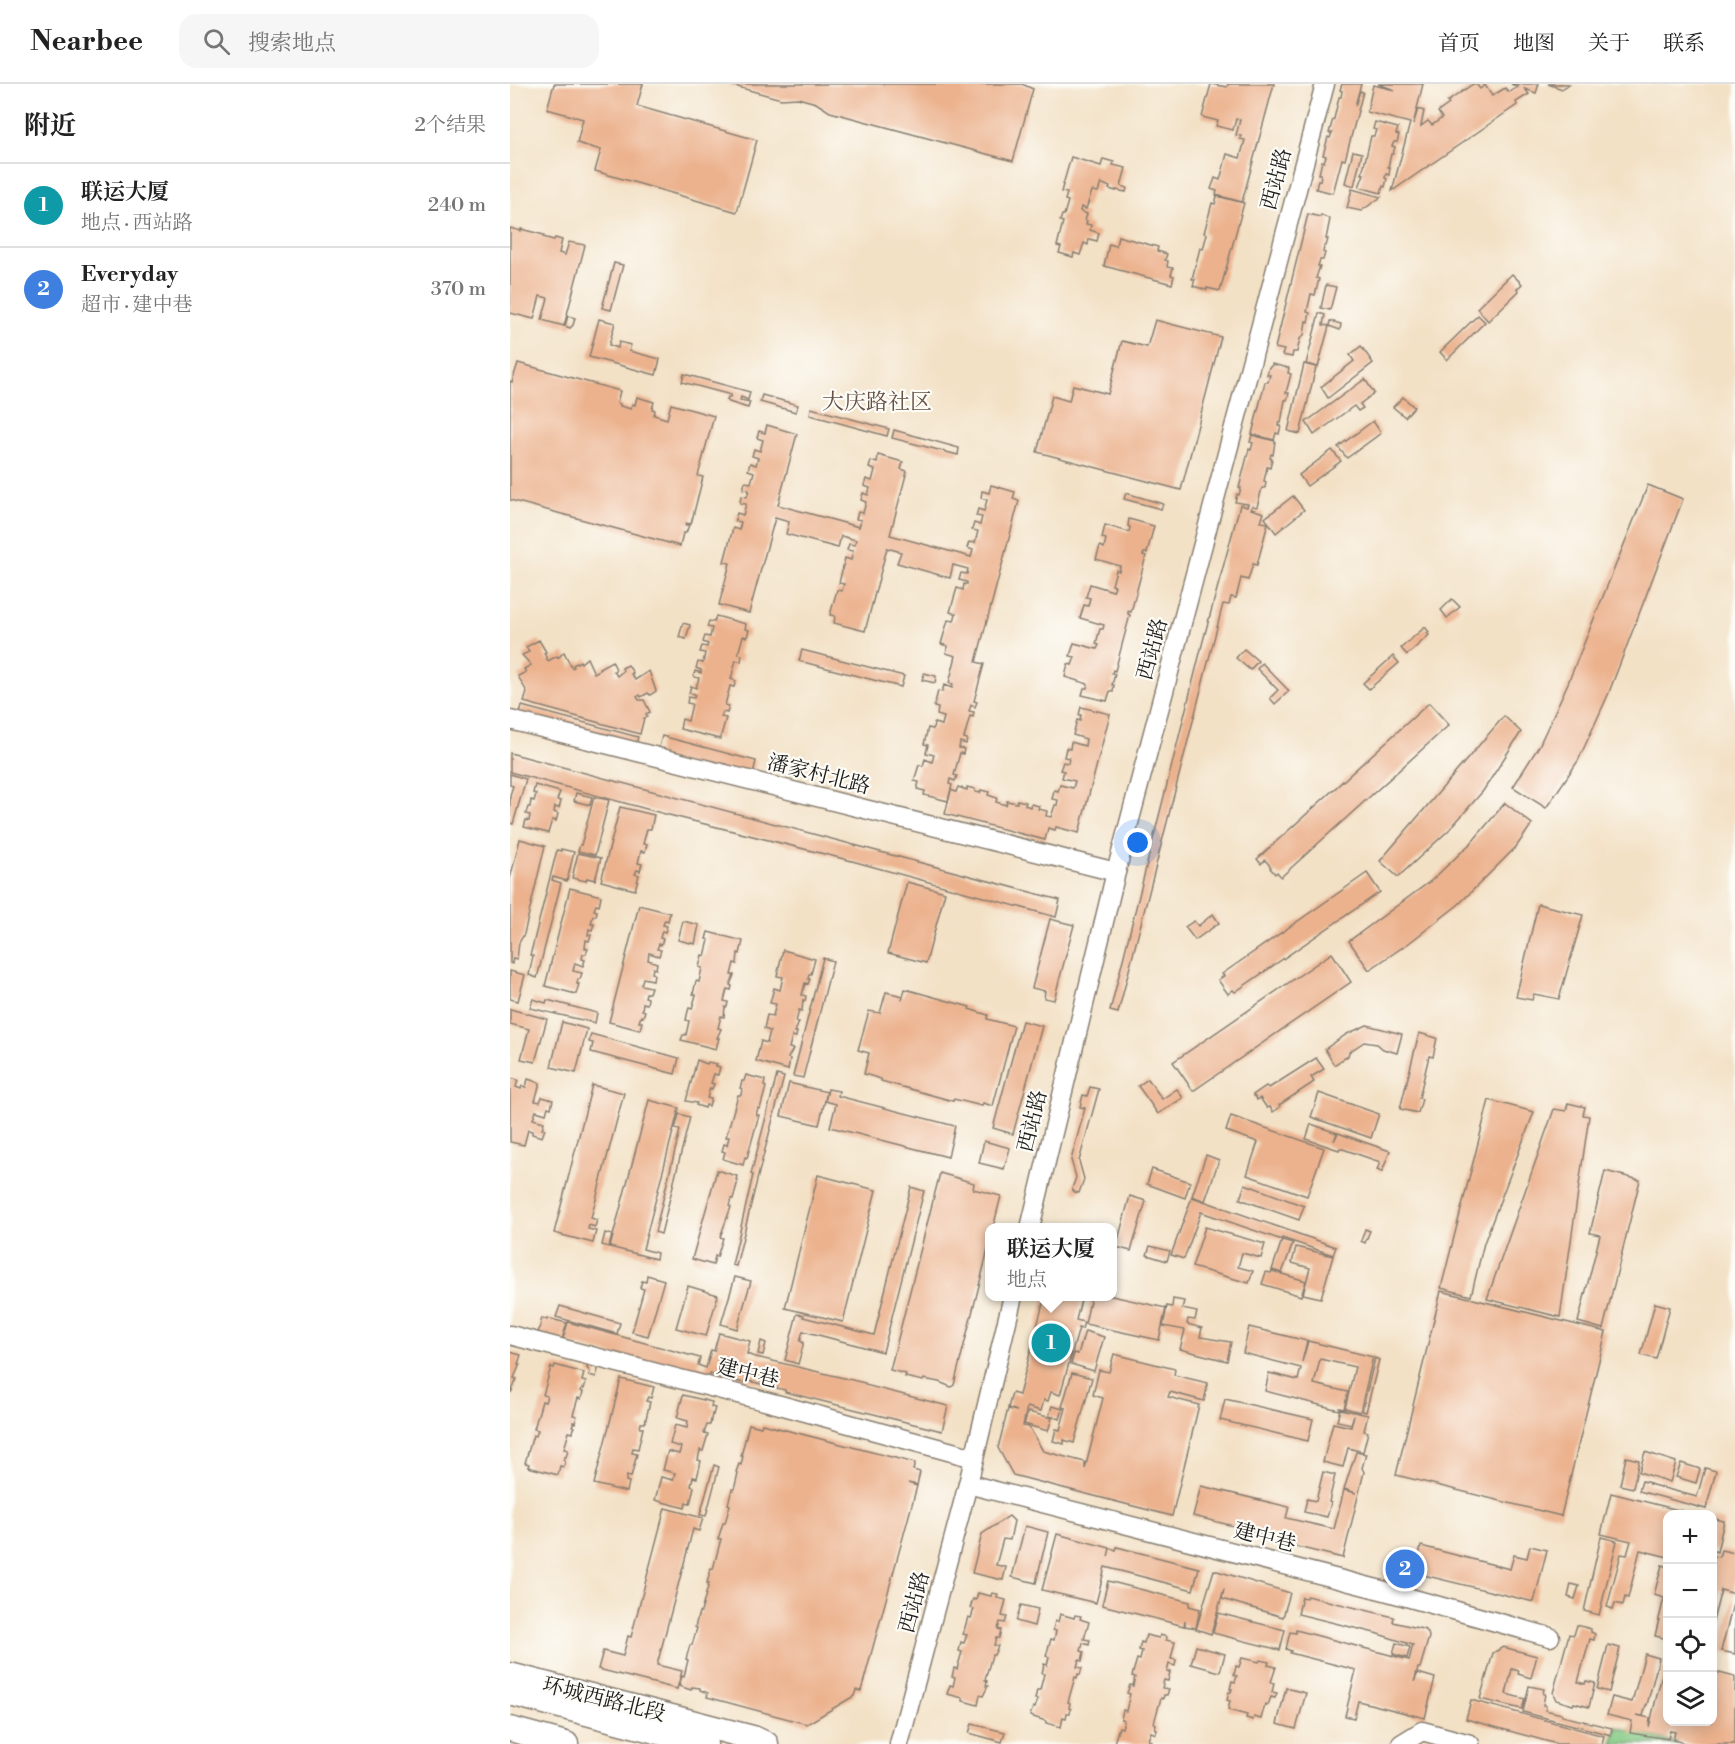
<!DOCTYPE html>
<html lang="zh">
<meta charset="utf-8">
<style>
body{margin:0;font-family:"Libre Bodoni","Noto Serif SC",serif;background:#f6f6f6;color:#222}
.controls{position:absolute;right:18px;bottom:18px;display:grid;overflow:hidden;border-radius:12px;box-shadow:0 3px 15px #0003}
.controls button{width:54px;height:54px;display:grid;place-items:center;padding:0;border:0;border-bottom:2px solid #e0e0e0;background:#fff;color:#222;font:30px sans-serif}
.you{position:absolute;left:628px;top:759px;width:21px;height:21px;margin:-15px;border:4px solid #fff;border-radius:50%;background:#1a73e8;box-shadow:0 0 0 9px #1a73e833}
.badge{display:grid;place-items:center;width:39px;height:39px;border-radius:50%;background:#b5179e;color:#fff;font-size:20px;font-weight:700}
.pin{position:absolute;translate:-50% -50%;border:3px solid #fff;box-shadow:0 2px 6px #0006}
.popup{position:absolute;left:475px;top:1139px;width:132px;height:78px;box-sizing:border-box;display:grid;place-content:center;border-radius:12px;background:#fff;filter:drop-shadow(0 2px 4px #0005);font-size:20px;white-space:nowrap;color:#767676}
.popup b{font-size:22px;color:#222}
.popup::after{content:'';position:absolute;left:50%;top:100%;margin-left:-12px;border:12px solid transparent;border-top-color:#fff}
.list{margin:0;padding:0;list-style:none}
h2{display:flex;justify-content:space-between;align-items:center;height:78px;margin:0;padding:0 24px;font-size:26px}
h2 small{font-size:20px;font-weight:400;color:#767676}
.list li{display:grid;grid-template-columns:39px 1fr auto;gap:18px;align-items:center;box-sizing:border-box;height:84px;padding:0 24px;border-top:2px solid #e0e0e0}
.list b{display:block;font-size:22px;white-space:nowrap}
.list p{margin:0;font-size:20px;white-space:nowrap;color:#767676}
.list em{font-size:20px;font-style:normal;color:#767676}
.icon{flex:none;width:33px;height:33px;fill:none;stroke:currentColor;stroke-width:2;stroke-linecap:round;stroke-linejoin:round}
.map{position:relative;flex:none;width:1225px;height:1660px;overflow:hidden}
header{display:flex;align-items:center;gap:36px;box-sizing:border-box;height:84px;padding:0 30px;background:#fff;border-bottom:2px solid #e0e0e0}
header strong{font-size:28px}
nav{display:flex;gap:33px;margin-inline-start:auto;font-size:21px}
.search{width:420px;height:54px;background:#f6f6f6;display:flex;align-items:center;gap:15px;box-sizing:border-box;padding:0 21px;border-radius:18px;color:#767676;font-size:22px}
main{display:flex}
aside{flex:1;background:#fff}
.map>svg:first-child{display:block}
.green{fill:#84ca85;stroke:#507350;stroke-width:1.5}
.building{fill:#ecb28e}
.lines{fill:none;stroke-linecap:round;stroke-linejoin:round}
.minor-casing{stroke:#887e71;stroke-width:21}
.major-casing{stroke:#887e71;stroke-width:27}
.minor{stroke:#fff;stroke-width:18}
.major{stroke:#fff;stroke-width:24}
.labels{text-anchor:middle;stroke-width:4.5;stroke-linejoin:round;paint-order:stroke}
.street-label{font-size:21px;fill:#1c1c1c;stroke:#fdfcf7}
.neighbourhood-label{font-size:22px;fill:#655044;stroke:#fdfcf7}
</style>
<header>
<strong>Nearbee</strong>
<div class="search"><svg class="icon" aria-label="search" viewBox="0 0 24 24"><circle cx="10" cy="10" r="6"/><path d="M15 15l6 6"/></svg>搜索地点</div>
<nav><a>首页</a><a>地图</a><a>关于</a><a>联系</a></nav>
</header>
<main>
<aside>
<h2>附近<small>2个结果</small></h2>
<ul class="list">
<li><span class="badge" style="background:#0f9aa8">1</span><div><b>联运大厦</b><p>地点 · 西站路</p></div><em>240 m</em></li>
<li><span class="badge" style="background:#3f7fe0">2</span><div><b>Everyday</b><p>超市 · 建中巷</p></div><em>370 m</em></li>
</ul>
</aside>
<div class="map">
<svg width="1225" height="1660" viewBox="0 0 1225 1660">
<rect width="100%" height="100%" fill="#fdfcf7"/>
<filter id="ink" filterUnits="userSpaceOnUse"><feTurbulence type="fractalNoise" baseFrequency=".0167" numOctaves="2"/><feDisplacementMap in="SourceGraphic" scale="12" xChannelSelector="R" yChannelSelector="G"/><feConvolveMatrix kernelMatrix="1 2 1 2 8 2 1 2 1" color-interpolation-filters="sRGB"/></filter>
<filter id="wash" filterUnits="userSpaceOnUse"><feTurbulence type="fractalNoise" baseFrequency=".008" numOctaves="4" result="noise"/><feDisplacementMap in="SourceGraphic" scale="24" xChannelSelector="R" yChannelSelector="G"/><feGaussianBlur stdDeviation="1.35" result="paint"/><feColorMatrix in="noise" values="0 0 0 0 0 0 0 0 0 0 0 0 0 0 0 0 0 1.4 0 .05"/><feComposite in="paint" operator="in"/></filter>
<g filter="url(#wash)">
<rect width="100%" height="100%" fill="#f3e1c6"/>
<polygon class="green" points="1107,1643 1169,1660 1102,1660"/>
<g id="blocks">
<g class="building">
<polygon points="44,0 133,0 127,22 247,56 227,128 85,87 91,66 67,59 73,35 37,25"/>
<polygon points="217,0 512,0 523,5 503,77 320,28 306,19 288,14 271,15"/>
<polygon points="701,0 717,3 718,0 764,0 732,118 706,111 707,107 701,105 705,94 710,96 717,70 730,74 735,56 730,55 731,52 726,51 730,36 726,35 723,46 706,42 708,37 692,33"/>
<polygon points="832,0 851,0 845,22 850,7 853,8 835,76 832,75 823,109 806,105 808,96 810,97 811,90 809,90 812,77 814,78 816,72 813,71 818,53 820,54 822,49 819,49 823,35 824,35 829,13 831,13 832,7 830,6"/>
<polygon points="868,0 913,0 903,41 908,25 914,27 911,42 918,37 922,41 932,34 928,28 939,20 937,18 963,0 966,0 970,5 975,1 982,12 995,4 999,8 1008,3 1001,0 1029,0 1026,9 1015,5 1019,10 1006,18 1007,21 882,107 900,39 857,28 863,1 885,6"/>
<polygon points="1038,0 1059,0 1052,5"/>
<polygon points="865,38 888,44 886,50 889,51 887,58 884,58 882,62 885,63 883,70 881,70 878,83 880,83 879,91 876,90 875,94 877,95 875,103 873,102 871,109 849,103 854,90 852,90 861,52 864,52 866,46 863,45"/>
<polygon points="843,67 852,69 844,102 835,99"/>
<polygon points="561,73 591,82 593,75 604,78 603,81 616,84 611,102 617,104 616,108 606,106 606,107 599,105 600,103 591,99 588,108 582,107 576,125 571,123 570,127 577,130 575,136 577,137 576,140 581,141 580,146 589,149 587,157 579,155 578,161 574,159 570,171 564,169 563,173 549,169 551,163 547,162 553,138 550,137 552,131 554,131 558,117 555,116 557,109 551,108"/>
<polygon points="842,105 871,113 851,127 837,124"/>
<polygon points="707,112 734,119 710,207 697,204 697,206 683,202 685,195 682,195 690,164 693,165 697,150 694,149 702,119 705,120"/>
<polygon points="798,130 810,133 811,131 820,135 816,155 818,155 816,162 814,162 814,163 813,168 815,169 813,176 810,176 808,182 810,182 806,194 809,195 805,211 801,210 797,228 800,229 798,238 796,237 794,251 790,255 787,268 783,268 782,273 772,271 774,266 765,264"/>
<polygon points="0,144 11,147 11,145 34,151 33,153 44,156 45,154 52,156 49,169 55,171 59,158 75,161 54,242 32,236 38,214 30,212 24,235 0,229"/>
<polygon points="608,152 648,163 647,167 657,170 655,176 658,177 657,183 663,184 661,191 664,192 662,200 594,182 599,160 606,162"/>
<polygon points="104,179 113,181 101,226 92,224"/>
<polygon points="1002,190 1012,200 1007,205 1009,207 978,237 967,224"/>
<polygon points="816,201 826,203 820,226 811,224"/>
<polygon points="809,229 815,231 813,241 819,242 808,283 796,280"/>
<polygon points="968,231 975,238 937,276 930,268"/>
<polygon points="58,232 65,234 63,241 60,244 55,242"/>
<polygon points="89,235 105,239 99,261 108,264 109,258 121,261 119,267 150,275 146,291 79,273"/>
<polygon points="645,236 711,253 671,406 527,368 542,312 559,317 563,301 598,310 612,257 637,263"/>
<polygon points="820,237 831,240 830,246 819,242"/>
<polygon points="851,262 863,279 818,314 811,303 844,277 840,271"/>
<polygon points="8,279 110,307 107,319 110,320 110,322 121,325 122,320 125,321 127,313 144,318 142,325 145,326 144,331 157,335 161,320 204,332 188,392 193,393 181,440 176,439 175,441 179,441 176,449 173,449 170,462 0,416 0,297 2,298"/>
<polygon points="762,280 779,284 778,289 781,290 776,309 779,309 777,316 775,316 771,339 769,338 768,342 771,342 769,350 766,349 764,356 742,350 755,298 758,298 760,291 757,291 759,283 761,283"/>
<polygon points="794,280 806,283 790,350 778,347"/>
<polygon points="174,290 240,308 238,316 231,313 230,316 240,318 238,324 219,318 217,316 218,313 220,313 221,311 172,298"/>
<polygon points="855,295 864,309 850,320 853,324 848,327 844,322 804,351 796,338"/>
<polygon points="252,311 288,321 286,328 250,318"/>
<polygon points="893,313 904,323 895,333 883,323"/>
<polygon points="301,324 379,345 377,352 300,331"/>
<polygon points="863,337 871,349 837,374 828,363"/>
<polygon points="257,341 287,350 268,421 349,443 351,436 346,435 348,428 353,429 356,418 351,416 353,409 358,411 360,404 354,402 356,395 362,397 365,386 359,384 361,377 367,379 368,371 393,378 391,385 397,387 380,451 461,473 463,466 457,464 459,458 465,459 468,447 462,446 464,439 470,441 472,433 466,432 468,425 474,427 477,416 471,414 472,407 479,409 481,401 505,408 503,415 509,417 466,578 474,580 464,617 467,618 465,623 461,621 459,627 464,628 463,633 460,632 454,654 457,655 456,660 450,658 449,664 454,665 453,670 450,669 444,691 447,692 445,697 440,695 439,700 442,701 438,717 414,711 415,707 407,705 409,698 404,697 409,681 413,682 415,675 422,678 424,671 416,669 418,661 414,660 418,644 423,645 424,639 432,641 434,633 427,631 428,624 424,623 428,607 432,608 434,601 442,604 443,600 439,599 446,572 436,569 438,562 431,560 438,536 444,537 446,530 440,528 447,504 453,506 454,500 457,500 457,498 449,496 451,489 457,490 458,485 443,481 440,494 387,479 391,468 377,464 355,547 324,539 325,532 320,531 327,506 332,507 334,500 329,499 335,474 341,476 343,467 337,466 339,460 345,461 346,456 331,452 328,464 276,450 279,438 265,434 239,529 209,521 220,479 214,478 223,444 229,446 231,438 225,437 227,429 233,431 236,420 230,419 231,412 237,413 239,406 233,405 235,398 241,399 244,388 238,386 240,379 246,381 248,374 242,372 244,365 250,367 253,356 247,354 249,347 255,349"/>
<polygon points="384,346 449,364 448,371 382,354"/>
<polygon points="742,351 765,357 763,371 761,370 760,374 762,375 760,384 757,383 754,397 756,398 755,404 752,404 747,423 742,422 741,425 754,429 751,438 758,439 747,481 743,480 738,496 731,494 726,514 721,513 719,521 713,520 608,929 600,927 693,557 730,421 737,423 738,420 725,418 727,410 729,411 731,404 729,404 739,365 741,366 743,359 740,358"/>
<polygon points="822,366 831,377 797,402 789,391"/>
<polygon points="1138,401 1173,415 1098,611 1068,677 1036,724 1003,703 1029,662 1058,599"/>
<polygon points="616,409 653,420 651,425 614,415"/>
<polygon points="783,412 794,426 766,449 755,434"/>
<polygon points="619,435 644,442 637,469 634,469 633,471 636,472 621,528 618,527 618,530 620,531 605,587 603,586 602,589 605,590 602,601 604,601 603,608 600,607 597,617 572,611 574,604 577,604 578,600 555,593 558,580 562,581 565,573 560,572 564,559 587,565 589,561 586,560 588,552 590,545 593,545 594,541 570,534 574,521 578,522 580,514 576,513 580,500 603,507 605,502 602,501 606,486 609,487 610,482 586,475 590,462 594,464 596,455 592,454 595,441 619,448 620,443 618,442"/>
<polygon points="942,515 950,523 937,534 931,526"/>
<polygon points="206,532 236,540 235,545 239,546 237,553 233,552 228,570 232,571 231,578 226,576 221,595 226,597 224,603 220,602 215,621 219,622 217,629 213,628 211,633 216,634 210,655 170,645 172,635 178,637 182,620 177,619 178,613 184,614 185,610 179,609 181,602 186,604 189,594 184,593 185,587 191,589 191,586 186,584 188,578 193,579 195,569 190,568 192,562 197,563 198,560 193,558 195,552 200,553 202,544 197,543 199,537 204,538"/>
<polygon points="173,539 180,541 176,555 169,553"/>
<polygon points="915,543 919,548 917,549 919,551 897,571 891,564"/>
<polygon points="29,556 36,568 34,569 38,577 47,572 48,574 54,568 62,584 64,583 63,581 70,577 71,579 77,574 84,589 90,586 89,584 102,577 106,585 104,587 107,592 113,587 112,584 118,581 123,589 121,590 125,596 139,587 146,607 140,611 138,609 131,613 130,611 127,613 129,616 134,616 140,628 136,630 137,633 134,634 130,650 14,618 17,608 8,592 16,588 14,585 21,581 12,571 19,568 16,563"/>
<polygon points="734,565 748,577 740,586 726,574"/>
<polygon points="292,566 394,592 391,603 289,577"/>
<polygon points="883,572 889,579 859,605 853,599"/>
<polygon points="752,579 779,607 765,620 760,614 768,606 747,585"/>
<polygon points="414,589 426,592 425,599 412,596"/>
<polygon points="919,619 939,641 771,793 767,788 765,790 760,784 761,783 755,776 751,780 747,775"/>
<polygon points="12,622 128,653 124,668 9,634"/>
<polygon points="571,623 600,630 569,749 546,743 545,746 538,744 535,756 435,730 441,706 446,708 448,703 457,706 457,703 465,705 465,708 470,709 471,706 479,708 478,711 487,714 486,718 496,721 497,717 507,719 507,716 516,718 515,721 520,723 521,720 529,722 528,725 537,727 536,732 541,733 545,721 547,721 548,716 542,715 544,706 548,707 550,701 563,704 565,697 552,694 554,687 550,686 553,678 558,679 559,674 554,673 556,664 560,665 561,658 575,662 576,655 563,651 567,636 570,637 571,631 569,631"/>
<polygon points="994,632 1011,648 973,707 940,745 888,793 870,777"/>
<polygon points="152,652 246,677 242,694 146,674"/>
<polygon points="0,669 550,816 546,833 342,777 155,730 0,688"/>
<polygon points="0,690 16,695 3,740 0,739 0,711 3,702 0,701"/>
<polygon points="25,701 50,708 47,716 51,717 49,724 45,723 44,728 48,730 46,737 42,736 38,749 14,743 16,736 19,737 20,731 16,730 18,723 20,723 21,716 24,717 26,710 23,709"/>
<polygon points="66,709 82,713 80,721 64,717"/>
<polygon points="84,713 99,716 85,771 68,767 70,761 71,761"/>
<polygon points="995,719 1022,740 1006,763 948,821 899,859 859,886 839,857 922,796 962,758"/>
<polygon points="110,723 144,731 141,745 137,745 133,760 137,760 135,768 131,767 128,779 132,780 130,787 127,786 125,790 129,791 125,806 91,797"/>
<polygon points="10,755 35,762 14,850 9,859 7,875 3,874 2,880 0,879 0,795"/>
<polygon points="51,765 64,768 57,797 43,793 42,796 51,799 27,894 19,891 23,872 20,871 21,868 47,766 51,767"/>
<polygon points="68,769 91,774 85,796 77,794 76,797 62,794"/>
<polygon points="857,789 870,808 725,908 723,906 718,910 708,896 714,892 712,890"/>
<polygon points="397,798 435,808 416,879 378,869"/>
<polygon points="60,804 91,812 89,822 86,821 84,826 87,827 86,832 83,832 81,840 84,840 82,846 79,845 78,851 81,851 79,857 76,856 75,864 78,865 76,870 73,870 72,875 75,876 73,882 65,879 63,887 72,889 70,895 68,895 67,900 69,900 66,910 35,902"/>
<polygon points="1028,820 1073,831 1049,915 1024,910 1022,916 1006,913"/>
<polygon points="129,821 160,829 158,837 155,836 153,841 157,842 155,848 152,847 150,854 153,855 151,861 149,860 147,865 151,866 149,872 139,869 138,876 147,879 146,885 143,884 142,889 144,890 143,896 133,894 131,901 141,903 139,909 136,909 135,913 138,914 137,920 133,919 132,926 135,927 133,933 131,932 129,938 132,938 130,946 99,938"/>
<polygon points="703,830 709,839 685,856 675,843 684,837 688,842"/>
<polygon points="540,835 564,841 544,916 534,914 535,907 522,904"/>
<polygon points="173,837 189,841 185,860 168,856"/>
<polygon points="198,848 233,857 230,870 228,869 227,880 224,879 221,891 224,891 220,901 222,902 221,906 217,905 214,917 218,918 217,923 215,923 214,933 211,932 208,944 211,945 207,954 209,954 206,965 171,956 173,951 176,951 179,937 176,936 178,927 179,924 182,925 186,911 183,910 186,897 189,898 192,884 189,883 192,871 195,872 199,856 196,855"/>
<polygon points="273,866 305,875 301,890 299,890 298,895 300,895 298,900 295,899 292,911 296,912 295,917 293,916 292,927 289,926 286,938 289,938 285,948 287,948 286,953 282,952 279,964 283,965 278,974 280,975 278,986 246,977 251,957 257,959 260,947 254,945 257,931 263,932 266,920 260,919 264,904 270,906 273,893 267,892"/>
<polygon points="822,869 841,898 683,1007 663,978"/>
<polygon points="313,874 323,877 293,994 283,992"/>
<polygon points="0,887 15,891 8,917 0,915"/>
<polygon points="395,905 460,923 459,925 478,931 477,935 504,942 483,1022 473,1019 472,1022 444,1015 443,1017 371,997 371,995 354,990 359,969 348,966 359,927 370,929 376,908 393,912 392,916"/>
<polygon points="23,915 36,919 37,916 87,929 85,939 20,924"/>
<polygon points="0,925 37,935 25,978 11,975 19,945 0,940"/>
<polygon points="512,937 532,942 503,1050 483,1044"/>
<polygon points="52,938 77,945 66,989 41,983"/>
<polygon points="857,941 892,950 887,969 873,965 867,960 854,958 839,968 838,972 824,981 815,965 837,950"/>
<polygon points="909,949 927,954 923,973 919,972 909,1014 912,1015 908,1029 890,1025"/>
<polygon points="81,950 169,974 165,990 81,968 83,959 79,958"/>
<polygon points="806,974 814,985 801,993 804,998 769,1021 770,1023 763,1028 760,1023 757,1024 750,1014 747,1016 743,1011 756,1002 759,1004"/>
<polygon points="187,976 197,980 198,978 207,980 206,982 210,983 208,991 204,990 201,999 204,1000 202,1005 200,1004 197,1014 201,1015 199,1022 196,1021 195,1024 186,1021 187,1019 176,1017"/>
<polygon points="236,991 255,996 254,1002 256,1003 250,1025 248,1024 246,1031 249,1031 237,1074 235,1073 233,1081 213,1075 215,1068 212,1067 214,1060 217,1061 219,1053 216,1053 228,1011 231,1011 232,1005 230,1004 232,997 234,997"/>
<polygon points="267,991 274,993 248,1092 226,1182 222,1181 243,1091 241,1090"/>
<polygon points="0,994 8,996 6,1003 11,1005 12,1002 16,1003 18,995 30,999 25,1017 30,1018 32,1013 43,1016 41,1024 38,1023 36,1030 26,1027 23,1035 34,1038 32,1045 35,1045 32,1053 22,1050 22,1047 18,1046 14,1061 0,1058"/>
<polygon points="638,995 652,1015 667,1005 673,1014 648,1030 628,1002"/>
<polygon points="279,999 317,1008 309,1041 271,1032"/>
<polygon points="82,1001 114,1009 81,1134 87,1136 85,1143 79,1141 78,1145 86,1147 83,1159 44,1149"/>
<polygon points="580,1003 589,1005 569,1077 574,1095 569,1109 564,1108 562,1105 566,1093 561,1076 575,1024 570,1023 573,1011 577,1012"/>
<polygon points="318,1005 329,1007 328,1012 445,1042 438,1073 320,1043 326,1020 315,1017"/>
<polygon points="809,1009 869,1030 861,1054 801,1033"/>
<polygon points="139,1016 169,1024 133,1165 147,1169 146,1175 100,1163"/>
<polygon points="979,1016 1024,1028 974,1159 961,1212 931,1204"/>
<polygon points="1058,1019 1075,1023 1073,1031 1079,1032 1050,1233 977,1215 1044,1025 1056,1027"/>
<polygon points="169,1030 180,1033 151,1150 145,1148 170,1046 165,1045"/>
<polygon points="721,1032 814,1064 797,1112 737,1091 748,1058 716,1047"/>
<polygon points="801,1040 827,1049 824,1057 828,1049 880,1067 872,1088 867,1086 870,1078 830,1064 829,1066 796,1055"/>
<polygon points="474,1057 500,1064 494,1085 469,1079"/>
<polygon points="696,1071 709,1076 695,1117 682,1112"/>
<polygon points="642,1085 680,1098 675,1114 637,1100"/>
<polygon points="207,1086 227,1092 226,1096 228,1097 223,1115 221,1115 219,1122 221,1123 210,1153 213,1154 207,1173 205,1172 203,1181 182,1175"/>
<polygon points="1095,1087 1130,1096 1093,1245 1068,1238 1090,1151 1080,1149"/>
<polygon points="430,1089 464,1099 463,1105 491,1112 483,1144 480,1144 480,1158 444,1301 441,1303 429,1298 414,1295 413,1297 395,1293 396,1290 380,1286"/>
<polygon points="308,1091 366,1106 333,1238 275,1224"/>
<polygon points="735,1100 794,1122 789,1136 730,1115"/>
<polygon points="401,1103 414,1107 373,1268 293,1247 290,1257 293,1258 293,1262 288,1280 275,1276 287,1230 294,1231 293,1233 364,1251"/>
<polygon points="620,1112 636,1117 621,1167 606,1163"/>
<polygon points="682,1113 826,1163 823,1171 772,1154 772,1156 691,1128 674,1175 661,1171"/>
<polygon points="695,1143 755,1160 751,1174 732,1169 728,1183 743,1187 739,1199 682,1183"/>
<polygon points="855,1145 860,1147 855,1159 851,1157"/>
<polygon points="95,1149 102,1151 99,1163 92,1161"/>
<polygon points="772,1156 783,1159 772,1189 762,1186"/>
<polygon points="640,1162 660,1167 657,1177 637,1171"/>
<polygon points="786,1163 823,1172 811,1214 793,1210 800,1184 782,1179"/>
<polygon points="762,1187 796,1197 791,1212 752,1200 756,1188 761,1189"/>
<polygon points="137,1191 154,1196 138,1252 122,1248 134,1205 130,1204 132,1197 136,1198"/>
<polygon points="225,1193 241,1197 227,1245 211,1240"/>
<polygon points="178,1202 208,1211 196,1252 166,1244"/>
<polygon points="931,1207 1096,1248 1051,1432 886,1391"/>
<polygon points="535,1212 565,1212 565,1215 571,1216 566,1236 574,1238 572,1245 569,1244 550,1311 541,1308 538,1317 534,1316 531,1327 517,1323 513,1342 519,1343 533,1367 575,1378 575,1385 593,1314 583,1311 589,1286 599,1288 604,1270 665,1285 664,1291 698,1299 694,1317 660,1308 658,1313 689,1321 662,1432 503,1391 488,1364 498,1325 507,1327 498,1324 502,1309 509,1311"/>
<polygon points="581,1212 602,1212 656,1224 649,1256 575,1240"/>
<polygon points="663,1215 674,1217 672,1225 687,1228 685,1236 678,1235 677,1240 692,1244 690,1253 721,1258 717,1277 670,1265 675,1246 653,1242 657,1222 662,1223"/>
<polygon points="1145,1219 1160,1223 1146,1275 1131,1271"/>
<polygon points="50,1222 110,1239 107,1250 46,1233"/>
<polygon points="32,1234 37,1236 37,1234 57,1239 51,1259 27,1253"/>
<polygon points="58,1238 190,1274 188,1281 196,1284 201,1266 204,1267 209,1249 240,1257 237,1270 242,1272 355,1299 355,1301 438,1322 432,1347 275,1308 275,1306 235,1296 234,1299 200,1290 199,1295 52,1258"/>
<polygon points="739,1243 797,1257 792,1278 798,1257 863,1273 850,1328 835,1324 845,1283 810,1275 804,1300 838,1308 834,1325 829,1324 829,1326 755,1307 759,1289 788,1296 791,1284 733,1269"/>
<polygon points="575,1247 594,1253 584,1287 561,1280 564,1269 568,1270"/>
<polygon points="251,1257 256,1259 253,1271 248,1270"/>
<polygon points="0,1268 11,1271 8,1280 10,1280 4,1294 7,1295 1,1309"/>
<polygon points="865,1274 869,1276 856,1328 852,1327"/>
<polygon points="45,1281 74,1289 72,1297 76,1298 74,1305 72,1304 71,1307 73,1308 71,1315 68,1314 63,1331 67,1332 65,1339 63,1338 63,1340 62,1342 64,1343 63,1349 59,1348 54,1365 58,1366 56,1373 54,1373 54,1374 53,1376 55,1377 54,1383 50,1382 48,1391 18,1383 19,1380 15,1379 23,1351 26,1352 28,1346 24,1345 32,1317 35,1318 37,1312 33,1311 41,1283 44,1284"/>
<polygon points="78,1281 85,1283 88,1286 86,1293 79,1291 80,1288 77,1284"/>
<polygon points="562,1289 582,1294 564,1359 554,1356 554,1360 543,1357 546,1345 550,1346 556,1324 552,1323"/>
<polygon points="111,1295 144,1303 141,1314 138,1313 136,1317 140,1318 135,1339 131,1339 130,1344 133,1344 128,1365 123,1364 122,1369 127,1370 121,1393 117,1392 116,1397 119,1398 117,1408 84,1400"/>
<polygon points="173,1311 202,1318 201,1323 205,1324 203,1331 202,1330 200,1341 197,1341 194,1349 198,1350 193,1367 190,1366 188,1376 191,1377 187,1394 183,1393 181,1402 184,1403 180,1420 176,1419 175,1424 145,1416 151,1393 163,1396 165,1389 153,1386 158,1367 169,1370 171,1363 160,1360 165,1341 177,1344 178,1337 167,1334"/>
<polygon points="715,1315 803,1335 798,1357 710,1336"/>
<polygon points="542,1322 553,1325 550,1335 539,1332"/>
<polygon points="830,1325 858,1331 854,1347 858,1348 853,1368 838,1364 833,1383 813,1378 823,1339 841,1343 844,1331 841,1340 827,1337"/>
<polygon points="518,1328 542,1334 538,1347 514,1340"/>
<polygon points="239,1340 251,1343 252,1340 405,1379 403,1386 410,1388 407,1401 398,1399 407,1402 351,1607 346,1606 344,1612 297,1640 197,1613 198,1609 190,1606 190,1604 182,1603 181,1606 169,1602 172,1592 174,1593 178,1576 176,1575 180,1561 182,1561 187,1544 185,1543 189,1528 191,1528 199,1499 197,1499 201,1484 203,1485 211,1455 208,1455 213,1439 215,1439 220,1421 218,1420 222,1405 224,1406 228,1389 226,1388 229,1380 231,1381 233,1372 231,1372"/>
<polygon points="846,1368 856,1370 852,1384 854,1388 833,1474 771,1459 772,1454 683,1432 691,1402 779,1423 776,1434 824,1445 834,1406 846,1409 834,1405"/>
<polygon points="1135,1368 1166,1378 1160,1398 1129,1388"/>
<polygon points="1116,1373 1129,1376 1123,1404 1110,1401"/>
<polygon points="1171,1379 1190,1385 1186,1399 1166,1393"/>
<polygon points="204,1381 209,1383 196,1432 190,1431"/>
<polygon points="1195,1384 1206,1387 1196,1425 1129,1407 1132,1397 1140,1399 1139,1400 1187,1413"/>
<polygon points="813,1388 825,1391 819,1418 821,1419 817,1433 794,1428 797,1415 806,1417"/>
<polygon points="1101,1409 1184,1430 1158,1430 1158,1473 1130,1466 1118,1514 1115,1513 1113,1521 1105,1519 1103,1525 1097,1523 1111,1470 1117,1471 1121,1457 1091,1450"/>
<polygon points="155,1424 193,1434 189,1447 183,1445 147,1581 172,1587 167,1605 88,1585 93,1567 113,1572 118,1552 121,1553"/>
<polygon points="499,1432 504,1437 500,1456 493,1455 486,1481 496,1483 493,1496 462,1489 472,1450"/>
<polygon points="1202,1434 1214,1437 1207,1468 1202,1466"/>
<polygon points="515,1442 538,1448 526,1499 502,1493"/>
<polygon points="547,1450 600,1464 598,1473 600,1464 606,1466 607,1463 689,1484 683,1506 595,1483 586,1519 532,1506"/>
<polygon points="1091,1453 1107,1457 1089,1531 1074,1527"/>
<polygon points="911,1462 1000,1485 1004,1471 1017,1474 1020,1462 1037,1466 1024,1518 905,1489"/>
<polygon points="1211,1466 1225,1469 1225,1510 1211,1506 1203,1537 1202,1472 1209,1473"/>
<polygon points="1152,1481 1158,1483 1158,1555 1145,1552 1154,1514 1144,1511"/>
<polygon points="704,1486 780,1509 773,1533 712,1515 714,1505 701,1550 686,1545"/>
<polygon points="598,1497 680,1518 679,1522 690,1525 686,1544 675,1542 675,1536 674,1542 592,1521"/>
<polygon points="1061,1500 1069,1502 1065,1515 1058,1513"/>
<polygon points="468,1509 481,1512 482,1509 488,1510 487,1514 496,1516 492,1532 497,1533 495,1539 490,1538 488,1545 491,1546 489,1554 486,1554 484,1561 488,1562 484,1571 482,1571 475,1596 477,1597 476,1602 478,1602 473,1612 470,1611 468,1621 453,1617 453,1614 437,1610 440,1601 443,1602 445,1594 442,1593 444,1584 447,1585 452,1568 449,1567 451,1558 454,1559 457,1551 453,1550 458,1533 461,1534 464,1525 460,1524 463,1515 466,1516"/>
<polygon points="797,1512 884,1533 883,1538 916,1546 918,1549 919,1553 910,1584 908,1584 904,1598 908,1589 925,1594 915,1634 848,1617 844,1634 835,1632 846,1586 780,1569 781,1567 776,1565 780,1548 786,1549 786,1546 899,1576 903,1561 865,1549 788,1530 792,1513 796,1514"/>
<polygon points="1224,1516 1225,1516 1225,1570 1211,1567"/>
<polygon points="511,1521 528,1525 524,1542 506,1537"/>
<polygon points="708,1529 775,1546 770,1566 703,1549"/>
<polygon points="550,1530 564,1534 565,1531 571,1532 570,1535 579,1538 574,1555 580,1556 579,1561 573,1559 571,1567 574,1568 572,1577 569,1576 567,1583 572,1584 570,1591 568,1590 567,1594 565,1593 558,1618 560,1619 559,1624 561,1625 560,1629 557,1629 556,1634 553,1633 551,1643 536,1639 536,1637 520,1632 523,1623 525,1624 528,1615 525,1615 527,1606 530,1606 534,1590 532,1589 534,1580 537,1581 539,1573 536,1572 541,1555 544,1556 546,1547 543,1546 545,1537 548,1538"/>
<polygon points="1067,1541 1081,1545 1081,1548 1085,1550 1084,1556 1080,1555 1068,1598 1075,1600 1076,1597 1085,1599 1079,1623 1064,1619 1063,1621 1046,1616 1043,1609 1059,1550 1064,1551"/>
<polygon points="636,1551 649,1554 650,1551 657,1553 656,1556 665,1558 661,1575 666,1576 665,1582 659,1580 657,1588 660,1588 658,1597 654,1596 652,1604 659,1605 657,1611 654,1611 653,1615 651,1614 644,1639 646,1640 645,1644 647,1645 646,1650 641,1648 638,1656 641,1657 641,1660 606,1660 604,1659 609,1643 612,1644 614,1636 611,1635 613,1626 616,1627 620,1610 617,1609 620,1601 623,1602 625,1593 622,1592 627,1575 630,1576 632,1567 629,1566 631,1558 634,1559"/>
<polygon points="886,1559 900,1563 897,1574 883,1570"/>
<polygon points="1098,1561 1110,1564 1099,1608 1087,1605"/>
<polygon points="686,1562 715,1570 710,1588 681,1580"/>
<polygon points="993,1563 1027,1572 1021,1594 1008,1590 1009,1587 1002,1585 996,1610 1015,1615 1012,1625 970,1615 983,1569"/>
<polygon points="1135,1570 1149,1574 1137,1621 1136,1621 1133,1632 1126,1631 1140,1634 1139,1643 1156,1575 1158,1576 1158,1638 1202,1638 1202,1587 1225,1593 1225,1660 1178,1660 1163,1656 1165,1648 1160,1647 1158,1655 1120,1649 1122,1637 1097,1631 1102,1613 1122,1618"/>
<polygon points="732,1574 749,1578 750,1576 759,1578 758,1581 766,1583 761,1598 764,1599 762,1608 767,1609 765,1614 761,1613 758,1621 755,1620 751,1635 744,1633 743,1636 736,1634 737,1631 718,1626 720,1617 717,1616 719,1608 721,1608 722,1605 720,1605 722,1597 725,1598 727,1592 724,1591 726,1582 729,1583"/>
<polygon points="1019,1602 1034,1605 1033,1610 1035,1610 1033,1621 1036,1622 1035,1626 1052,1630 1052,1632 1102,1644 1101,1651 1013,1628"/>
<polygon points="776,1604 796,1609 786,1645 767,1640"/>
<polygon points="961,1616 1094,1652 1092,1660 1047,1660 956,1635"/>
<polygon points="462,1640 495,1648 492,1658 459,1649"/>
</g>
</g>
</g>
<g filter="url(#ink)">
<use href="#blocks" fill-opacity="0" stroke="#887e71" stroke-width="1.5"/>
<g class="lines">
<g class="minor-casing">
<g id="minor">
<polyline points="0,636 606,788"/>
<polyline points="520,1144 606,788 815,0"/>
<polyline points="0,1251 270,1321 464,1374"/>
<polyline points="458,1400 875,1507 1040,1553"/>
<polyline points="389,1660 458,1400 503,1212"/>
<polyline points="891,1660 912,1647 960,1660"/>
</g>
</g>
<g class="major-casing">
<g id="major">
<polyline points="0,1591 243,1654 256,1660"/>
<polyline points="0,1609 195,1660"/>
<polyline points="0,1645 56,1660"/>
</g>
</g>
<use href="#minor" class="minor"/>
<use href="#major" class="major"/>
</g>
</g>
<g class="labels">
<g class="street-label">
<text transform="translate(766 95) rotate(-75)" y="7">西站路</text>
<text transform="translate(642 565) rotate(-75)" y="7">西站路</text>
<text transform="translate(309 690) rotate(14)" y="7">潘家村北路</text>
<text transform="translate(522 1037) rotate(-76)" y="7">西站路</text>
<text transform="translate(238 1289) rotate(14)" y="7">建中巷</text>
<text transform="translate(755 1453) rotate(14)" y="7">建中巷</text>
<text transform="translate(404 1518) rotate(-75)" y="7">西站路</text>
<text transform="translate(94 1615) rotate(14)" y="7">环城西路北段</text>
</g>
<g class="neighbourhood-label">
<text x="367" y="325">大庆路社区</text>
</g>
</g>
</svg>
<div class="controls">
<button>+</button>
<button>−</button>
<button><svg class="icon" aria-label="locate" viewBox="0 0 24 24"><circle cx="12" cy="12" r="6"/><path d="M12 2v4M12 18v4M2 12h4M18 12h4"/></svg></button>
<button><svg class="icon" aria-label="layers" viewBox="0 0 24 24"><path d="M12 4l9 5-9 5-9-5zM3 14l9 5 9-5"/></svg></button>
</div>
<div class="you"></div>
<div class="pin badge" style="left:541px;top:1259px;background:#0f9aa8">1</div>
<div class="popup"><b>联运大厦</b>地点</div>
<div class="pin badge" style="left:895px;top:1485px;background:#3f7fe0">2</div>
</div>
</main>
